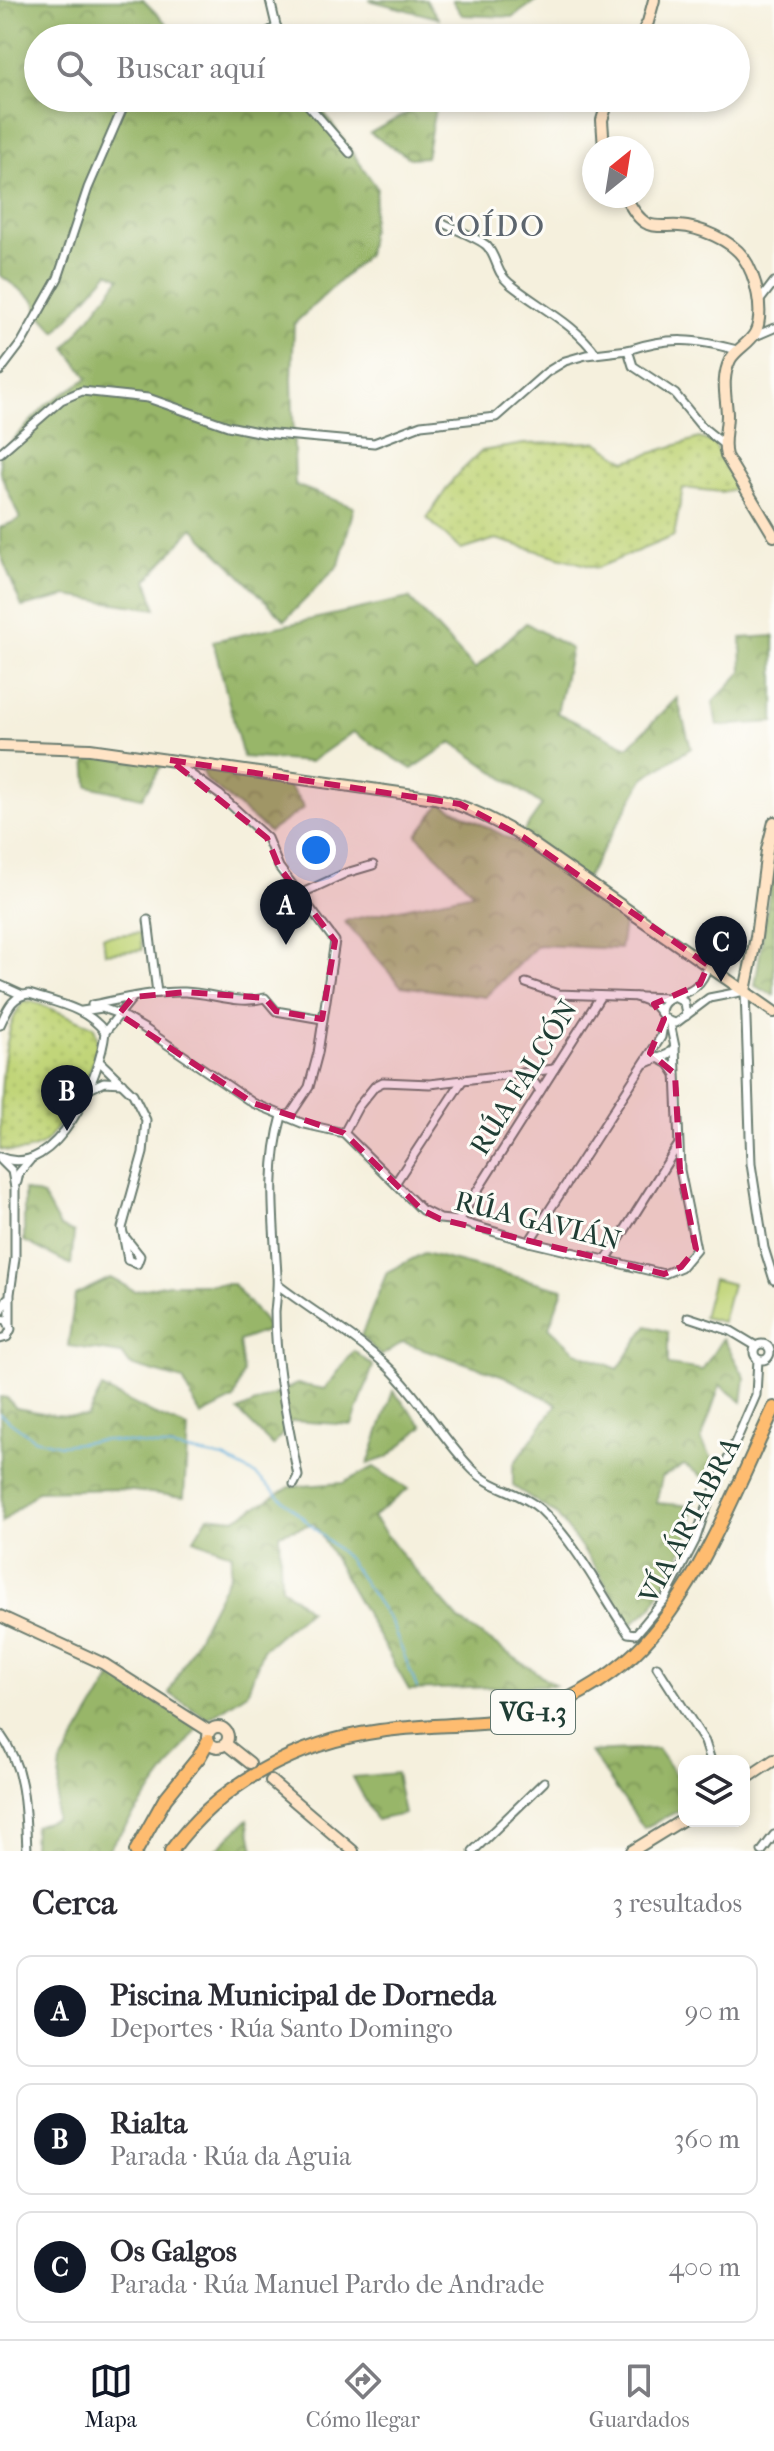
<!DOCTYPE html>
<html lang="es">
<meta charset="utf-8">
<style>
body{margin:0;font-family:"IM FELL French Canon",serif;background:#f2f2f3;color:#2b2b33}
.controls{position:absolute;right:24px;bottom:24px;display:grid;overflow:hidden;border-radius:16px;box-shadow:0 4px 12px #0003}
.controls button{width:72px;height:72px;display:grid;place-items:center;padding:0;border:0;border-bottom:2px solid #e1e1e2;background:#fff;color:#2b2b33;font:40px sans-serif}
.compass{position:absolute;left:582px;top:136px;width:72px;height:72px;border-radius:50%;background:#fff;box-shadow:0 4px 12px #0003;rotate:30deg}
.you{position:absolute;left:316px;top:850px;width:28px;height:28px;margin:-20px;border:6px solid #fff;border-radius:50%;background:#1a73e8;box-shadow:0 0 0 12px #1a73e833}
.badge{display:grid;place-items:center;width:52px;height:52px;border-radius:50%;background:#111827;color:#fff;font-size:26px;font-weight:700}
.pin{position:absolute;translate:-50% -66px;filter:drop-shadow(0 2px 4px #0008)}
.pin::after{content:'';position:absolute;top:42px;width:28px;height:24px;background:inherit;clip-path:polygon(0 0,100% 0,50% 100%)}
.list{margin:0;padding:0;list-style:none}
h2{display:flex;justify-content:space-between;align-items:center;height:104px;margin:0;padding:0 32px;font-size:34px}
h2 small{font-size:26px;font-weight:400;color:#7c7c81}
.list li{display:grid;grid-template-columns:52px 1fr auto;gap:24px;align-items:center;box-sizing:border-box;height:112px;margin:0 16px 16px;padding:0 16px;border:2px solid #e1e1e2;border-radius:16px}
.list b{display:block;font-size:30px;white-space:nowrap}
.list p{margin:0;font-size:26px;white-space:nowrap;color:#7c7c81}
.list em{font-size:26px;font-style:normal;color:#7c7c81}
.icon{flex:none;width:44px;height:44px;fill:none;stroke:currentColor;stroke-width:2;stroke-linecap:round;stroke-linejoin:round}
.map{position:relative;flex:none;width:774px;height:1851px;overflow:hidden}
.search{position:absolute;background:#fff;box-shadow:0 4px 12px #0003;left:24px;right:24px;top:24px;height:88px;display:flex;align-items:center;gap:20px;box-sizing:border-box;padding:0 28px;border-radius:44px;color:#7c7c81;font-size:30px}
.sheet{height:488px;background:#fff}
nav{display:flex;justify-content:space-around;align-items:center;box-sizing:border-box;height:112px;border-top:2px solid #e1e1e2;background:#fff;font-size:22px;color:#7c7c81}
nav a{display:grid;justify-items:center;gap:4px}
nav .on{color:#111827}
.map>svg:first-child{display:block}
.green{fill:url(#green-dots);stroke:#708956;stroke-width:2}
.forest{fill:url(#forest-crowns);stroke:#5c7a4e;stroke-width:2}
.pitch{fill:#c1d579;stroke:#708956;stroke-width:2}
.lines{fill:none;stroke-linecap:round;stroke-linejoin:round}
.stream{stroke:#64afdd;stroke-width:2}
.street-casing{stroke:#6a7c6f;stroke-width:11}
.secondary-casing{stroke:#6a7c6f;stroke-width:14}
.highway-casing{stroke:#6a7c6f;stroke-width:16}
.street{stroke:#fff;stroke-width:7}
.secondary{stroke:#ffe4c6;stroke-width:10}
.highway{stroke:#febc70;stroke-width:12}
.marked{fill:#c2185b;fill-opacity:0.2;stroke:#c2185b;stroke-width:6;stroke-dasharray:16 10;stroke-linejoin:round}
.labels{text-anchor:middle;stroke-width:6;stroke-linejoin:round;paint-order:stroke}
.shield{fill:#fdfcf7;stroke:#62766e;stroke-width:2}
.shield-label{font-size:26px;font-weight:bold;fill:#1f3d34}
.street-label{font-size:28px;fill:#1f3d34;stroke:#fdfcf7}
.neighbourhood-label{font-size:30px;letter-spacing:2px;fill:#5c656e;stroke:#fdfcf7}
</style>
<div class="map">
<svg width="774" height="1851" viewBox="0 0 774 1851">
<defs>
<pattern id="green-dots" width="8" height="8" patternUnits="userSpaceOnUse" patternTransform="scale(2)"><rect width="8" height="8" fill="#c1d579"/><path d="M2 2h.1M6 6h.1" fill="none" stroke="#a5b869" stroke-width="1.8" stroke-linecap="round"/></pattern>
<pattern id="forest-crowns" width="20" height="18" patternUnits="userSpaceOnUse" patternTransform="scale(2)"><rect width="20" height="18" fill="#98b669"/><path d="M2 6a3 3 0 1 1 6 0M12 15a3 3 0 1 1 6 0" fill="none" stroke="#7b9557"/></pattern>
</defs>
<rect width="100%" height="100%" fill="#fdfcf7"/>
<filter id="ink" filterUnits="userSpaceOnUse"><feTurbulence type="fractalNoise" baseFrequency=".0125" numOctaves="2"/><feDisplacementMap in="SourceGraphic" scale="16" xChannelSelector="R" yChannelSelector="G"/><feConvolveMatrix kernelMatrix="1 2 1 2 8 2 1 2 1" color-interpolation-filters="sRGB"/></filter>
<filter id="wash" filterUnits="userSpaceOnUse"><feTurbulence type="fractalNoise" baseFrequency=".006" numOctaves="4" result="noise"/><feDisplacementMap in="SourceGraphic" scale="32" xChannelSelector="R" yChannelSelector="G"/><feGaussianBlur stdDeviation="1.8" result="paint"/><feColorMatrix in="noise" values="0 0 0 0 0 0 0 0 0 0 0 0 0 0 0 0 0 1.4 0 .05"/><feComposite in="paint" operator="in"/></filter>
<g filter="url(#wash)">
<rect width="100%" height="100%" fill="#f5f0dd"/>
<g class="green">
<polygon points="699,438 714,443 737,489 722,492 683,488 674,536 597,568 496,539 461,550 427,518 454,478 482,451 524,444 597,442 626,461"/>
<path d="M24 1001H32L93 1026C111 1055 64 1114 49 1139 35 1152 18 1154 0 1149 0 1109 0 1026 24 1001Z"/>
</g>
<g class="forest">
<polygon points="0,0 143,0 181,38 38,38 38,98 314,98 377,188 367,255 294,324 292,379 295,485 354,507 339,565 285,620 193,528 147,580 156,609 67,596 22,607 0,553 0,528 20,519 0,472 0,454 47,404 88,378 66,348 120,278 109,272 56,332 41,316 34,300 0,275"/>
<polygon points="369,0 426,0 438,18"/>
<polygon points="452,0 537,0 513,17 462,15"/>
<polygon points="412,98 437,98 426,157 410,158 370,133 409,112"/>
<polygon points="409,598 475,669 526,623 571,649 557,713 628,747 677,698 691,748 645,777 581,887 625,919 620,949 538,945 485,997 401,986 344,921 473,893 417,835 441,803 516,842 542,805 452,742 412,769 353,732 310,762 243,757 213,641"/>
<polygon points="774,636 774,722 717,726 713,702 742,672 741,638"/>
<polygon points="86,755 162,764 142,798 88,786"/>
<polygon points="202,768 285,780 304,808 269,832 205,779"/>
<polygon points="774,862 774,995 755,986"/>
<polygon points="24,1190 43,1196 60,1227 74,1233 71,1265 24,1241"/>
<polygon points="424,1253 563,1289 549,1327 576,1352 618,1369 647,1326 668,1332 668,1365 702,1370 723,1338 745,1378 742,1402 720,1385 701,1440 716,1465 708,1480 684,1465 662,1477 656,1503 694,1506 686,1544 652,1607 630,1625 596,1568 557,1515 513,1486 513,1465 557,1404 504,1376 403,1342 381,1356 361,1336 387,1272"/>
<polygon points="110,1278 135,1291 168,1284 233,1284 271,1329 239,1341 243,1372 234,1399 201,1416 183,1380 130,1365 122,1354 68,1346 75,1295"/>
<polygon points="354,1351 373,1366 352,1425 292,1421 273,1446 238,1411 297,1384 325,1389"/>
<polygon points="102,1388 153,1414 188,1428 184,1497 116,1489 38,1491 2,1522 0,1397 7,1398 16,1408 54,1415 87,1417"/>
<polygon points="393,1391 423,1426 388,1457 368,1464"/>
<polygon points="374,1467 408,1489 373,1517 405,1559 460,1621 555,1685 409,1690 314,1523 279,1534 281,1587 309,1610 263,1649 247,1693 208,1719 169,1693 230,1574 232,1554 194,1539 208,1516 235,1519 290,1487 343,1483"/>
<polygon points="113,1675 198,1728 107,1851 33,1851 34,1826 55,1819 61,1763"/>
<polygon points="657,1749 682,1784 684,1783 684,1808 644,1828 590,1752"/>
<polygon points="396,1773 404,1814 376,1820 353,1777"/>
<polygon points="248,1819 254,1851 215,1851"/>
</g>
<g class="pitch">
<polygon points="140,933 142,950 105,953 103,936"/>
<polygon points="713,1279 732,1284 722,1322 703,1317"/>
</g>
<g class="lines">
<polyline class="stream" points="0,1414 34,1439 61,1445 106,1440 173,1448 224,1458 256,1475 347,1558 391,1622 417,1688"/>
</g>
</g>
<g filter="url(#ink)">
<g class="lines">
<g class="street-casing">
<g id="street">
<polyline points="270,0 279,38"/>
<polyline points="256,38 277,27"/>
<polyline points="302,98 350,153"/>
<path d="M443 223C454 229 480 239 487 246 498 259 495 271 509 283 538 307 573 322 596 354"/>
<polyline points="758,303 774,282"/>
<polyline points="753,337 774,328"/>
<polyline points="0,371 22,342 58,278 88,188 127,98"/>
<path d="M722 443 701 426 675 394 633 366 628 350C670 336 696 339 737 350"/>
<polyline points="0,453 61,400 82,391 148,398 228,426 263,433 374,443 421,425 496,417 547,372 565,361 586,355 628,350"/>
<path d="M175 763 220 795 267 838 279 867 335 941 318 1053 309 1087 291 1114 282 1116C267 1168 274 1222 277 1275 278 1287 276 1299 275 1312 275 1367 288 1422 298 1476L294 1484"/>
<polyline points="298,895 346,873 373,865"/>
<polyline points="148,920 157,993"/>
<polyline points="526,983 558,994 669,998"/>
<polyline points="0,985 22,995"/>
<path d="M635 997C642 999 649 1001 655 1006 663 1014 663 1021 676 1023L709 998 745 991 751 1164 764 1248 774 1280"/>
<polyline points="674,997 684,1002 686,1016"/>
<path d="M92 1005C122 999 154 991 185 992 212 993 237 1005 265 998L276 1011 322 1019"/>
<polyline points="82,1011 102,1008 119,1014 145,1029 253,1103 304,1124 344,1133 422,1210 440,1219 458,1221 529,1242 664,1274 681,1267 696,1249 680,1170 675,1047 670,1023"/>
<path d="M661 1013C662 988 698 1004 708 965"/>
<path d="M0 1025C7 1011 11 996 29 994 57 1003 87 1008 105 1032 101 1074 57 1182 0 1157"/>
<polyline points="105,1032 133,997"/>
<polyline points="656,1057 669,1064 675,1073"/>
<polyline points="100,1062 133,1094 146,1120 143,1153 122,1228 128,1260"/>
<polyline points="647,1063 668,1054 675,1047"/>
<polyline points="524,1074 532,1079 540,1091"/>
<polyline points="89,1089 104,1082 122,1083"/>
<polyline points="344,1133 358,1107 375,1086 383,1082 430,1084 554,1069"/>
<polyline points="1,1160 12,1171 15,1188 15,1258 10,1294 10,1324"/>
<polyline points="17,1182 19,1173 30,1160"/>
<polyline points="396,1182 462,1081"/>
<polyline points="458,1221 600,997"/>
<polyline points="124,1236 140,1256 137,1264 128,1260"/>
<polyline points="529,1242 661,1037 664,1019"/>
<polyline points="606,1260 677,1147"/>
<path d="M278 1285C313 1312 354 1335 386 1365 419 1396 441 1437 472 1469 491 1489 520 1491 540 1509 578 1545 599 1591 628 1633L636 1634 665 1599 695 1541 704 1514 756 1395 758 1359"/>
<polyline points="0,1313 7,1299"/>
<polyline points="688,1317 731,1331 756,1346"/>
<polyline points="0,1319 7,1320 11,1329 7,1337 0,1339"/>
<circle cx="762" cy="1352" r="8"/>
<polyline points="657,1667 705,1742 711,1761"/>
<path d="M0 1734C26 1769 25 1809 27 1851"/>
<polyline points="473,1851 544,1782"/>
<polyline points="762,1851 774,1835"/>
</g>
</g>
<g class="secondary-casing">
<g id="secondary">
<polyline points="640,38 648,22 654,0"/>
<polyline points="604,148 602,120 609,98"/>
<path d="M625 196C631 206 637 219 648 224 658 228 669 225 679 226 699 227 731 240 743 257 756 275 765 313 755 333 749 344 736 349 730 360 721 379 726 395 727 414 727 430 722 441 726 456L774 536"/>
<path d="M0 746 90 749 435 798C467 806 494 820 523 837L774 1012"/>
<polyline points="745,991 756,937 767,850 774,822"/>
<polyline points="0,1616 104,1664 209,1731"/>
<circle cx="218" cy="1737" r="10"/>
<polyline points="226,1744 250,1763"/>
<polyline points="744,1780 774,1760"/>
<polyline points="271,1781 353,1851"/>
<polyline points="632,1851 684,1819"/>
</g>
</g>
<g class="highway-casing">
<g id="highway">
<polyline points="136,1851 165,1799 199,1757 208,1741"/>
<path d="M171 1851C220 1783 298 1742 380 1731 420 1725 461 1726 501 1721 544 1715 592 1690 625 1662 693 1605 736 1488 774 1408"/>
</g>
</g>
<use href="#street" class="street"/>
<use href="#secondary" class="secondary"/>
<use href="#highway" class="highway"/>
</g>
</g>
<path class="marked" d="M170 760 460 804 523 837 708 965 700 984 654 1004 664 1019 650 1053 675 1074 680 1170 696 1249 681 1267 664 1274 440 1219 422 1210 344 1133 253 1103 119 1014 133 997 186 992 265 998 276 1011 322 1019 335 941 279 867 267 838Z"/>
<g class="labels">
<rect class="shield" x="491" y="1690" width="84" height="44" rx="6"/>
<g class="shield-label">
<text x="533" y="1721">VG-1.3</text>
</g>
<g class="street-label">
<text transform="translate(523 1077) rotate(-58)" y="10">RÚA FALCÓN</text>
<text transform="translate(538 1220) rotate(14)" y="10">RÚA GAVIÁN</text>
<text transform="translate(689 1520) rotate(-62)" y="10">VÍA ÁRTABRA</text>
</g>
<g class="neighbourhood-label">
<text x="490" y="236">COÍDO</text>
</g>
</g>
</svg>
<div class="controls">
<button><svg class="icon" aria-label="layers" viewBox="0 0 24 24"><path d="M12 4l9 5-9 5-9-5zM3 14l9 5 9-5"/></svg></button>
</div>
<svg class="compass" viewBox="-18 -18 36 36"><path d="M0-13l5 13h-10z" fill="#e53935"/><path d="M0 13l5-13h-10z" fill="#7c7c81"/></svg>
<div class="you"></div>
<div class="pin badge" style="left:286px;top:945px">A</div>
<div class="pin badge" style="left:67px;top:1131px">B</div>
<div class="pin badge" style="left:721px;top:982px">C</div>
<div class="search"><svg class="icon" aria-label="search" viewBox="0 0 24 24"><circle cx="10" cy="10" r="6"/><path d="M15 15l6 6"/></svg>Buscar aquí</div>
</div>
<section class="sheet">
<h2>Cerca<small>3 resultados</small></h2>
<ul class="list">
<li><span class="badge">A</span><div><b>Piscina Municipal de Dorneda</b><p>Deportes · Rúa Santo Domingo</p></div><em>90 m</em></li>
<li><span class="badge">B</span><div><b>Rialta</b><p>Parada · Rúa da Aguia</p></div><em>360 m</em></li>
<li><span class="badge">C</span><div><b>Os Galgos</b><p>Parada · Rúa Manuel Pardo de Andrade</p></div><em>400 m</em></li>
</ul>
</section>
<nav>
<a class="on"><svg class="icon" aria-label="map" viewBox="0 0 24 24"><path d="M3 6l6-2 6 2 6-2v14l-6 2-6-2-6 2zM9 4v14M15 6v14"/></svg>Mapa</a>
<a><svg class="icon" aria-label="directions" viewBox="0 0 24 24"><path d="M12 3l9 9-9 9-9-9zM9 14v-3h6M13 9l2 2-2 2"/></svg>Cómo llegar</a>
<a><svg class="icon" aria-label="saved" viewBox="0 0 24 24"><path d="M7 4h10v16l-5-4-5 4z"/></svg>Guardados</a>
</nav>
